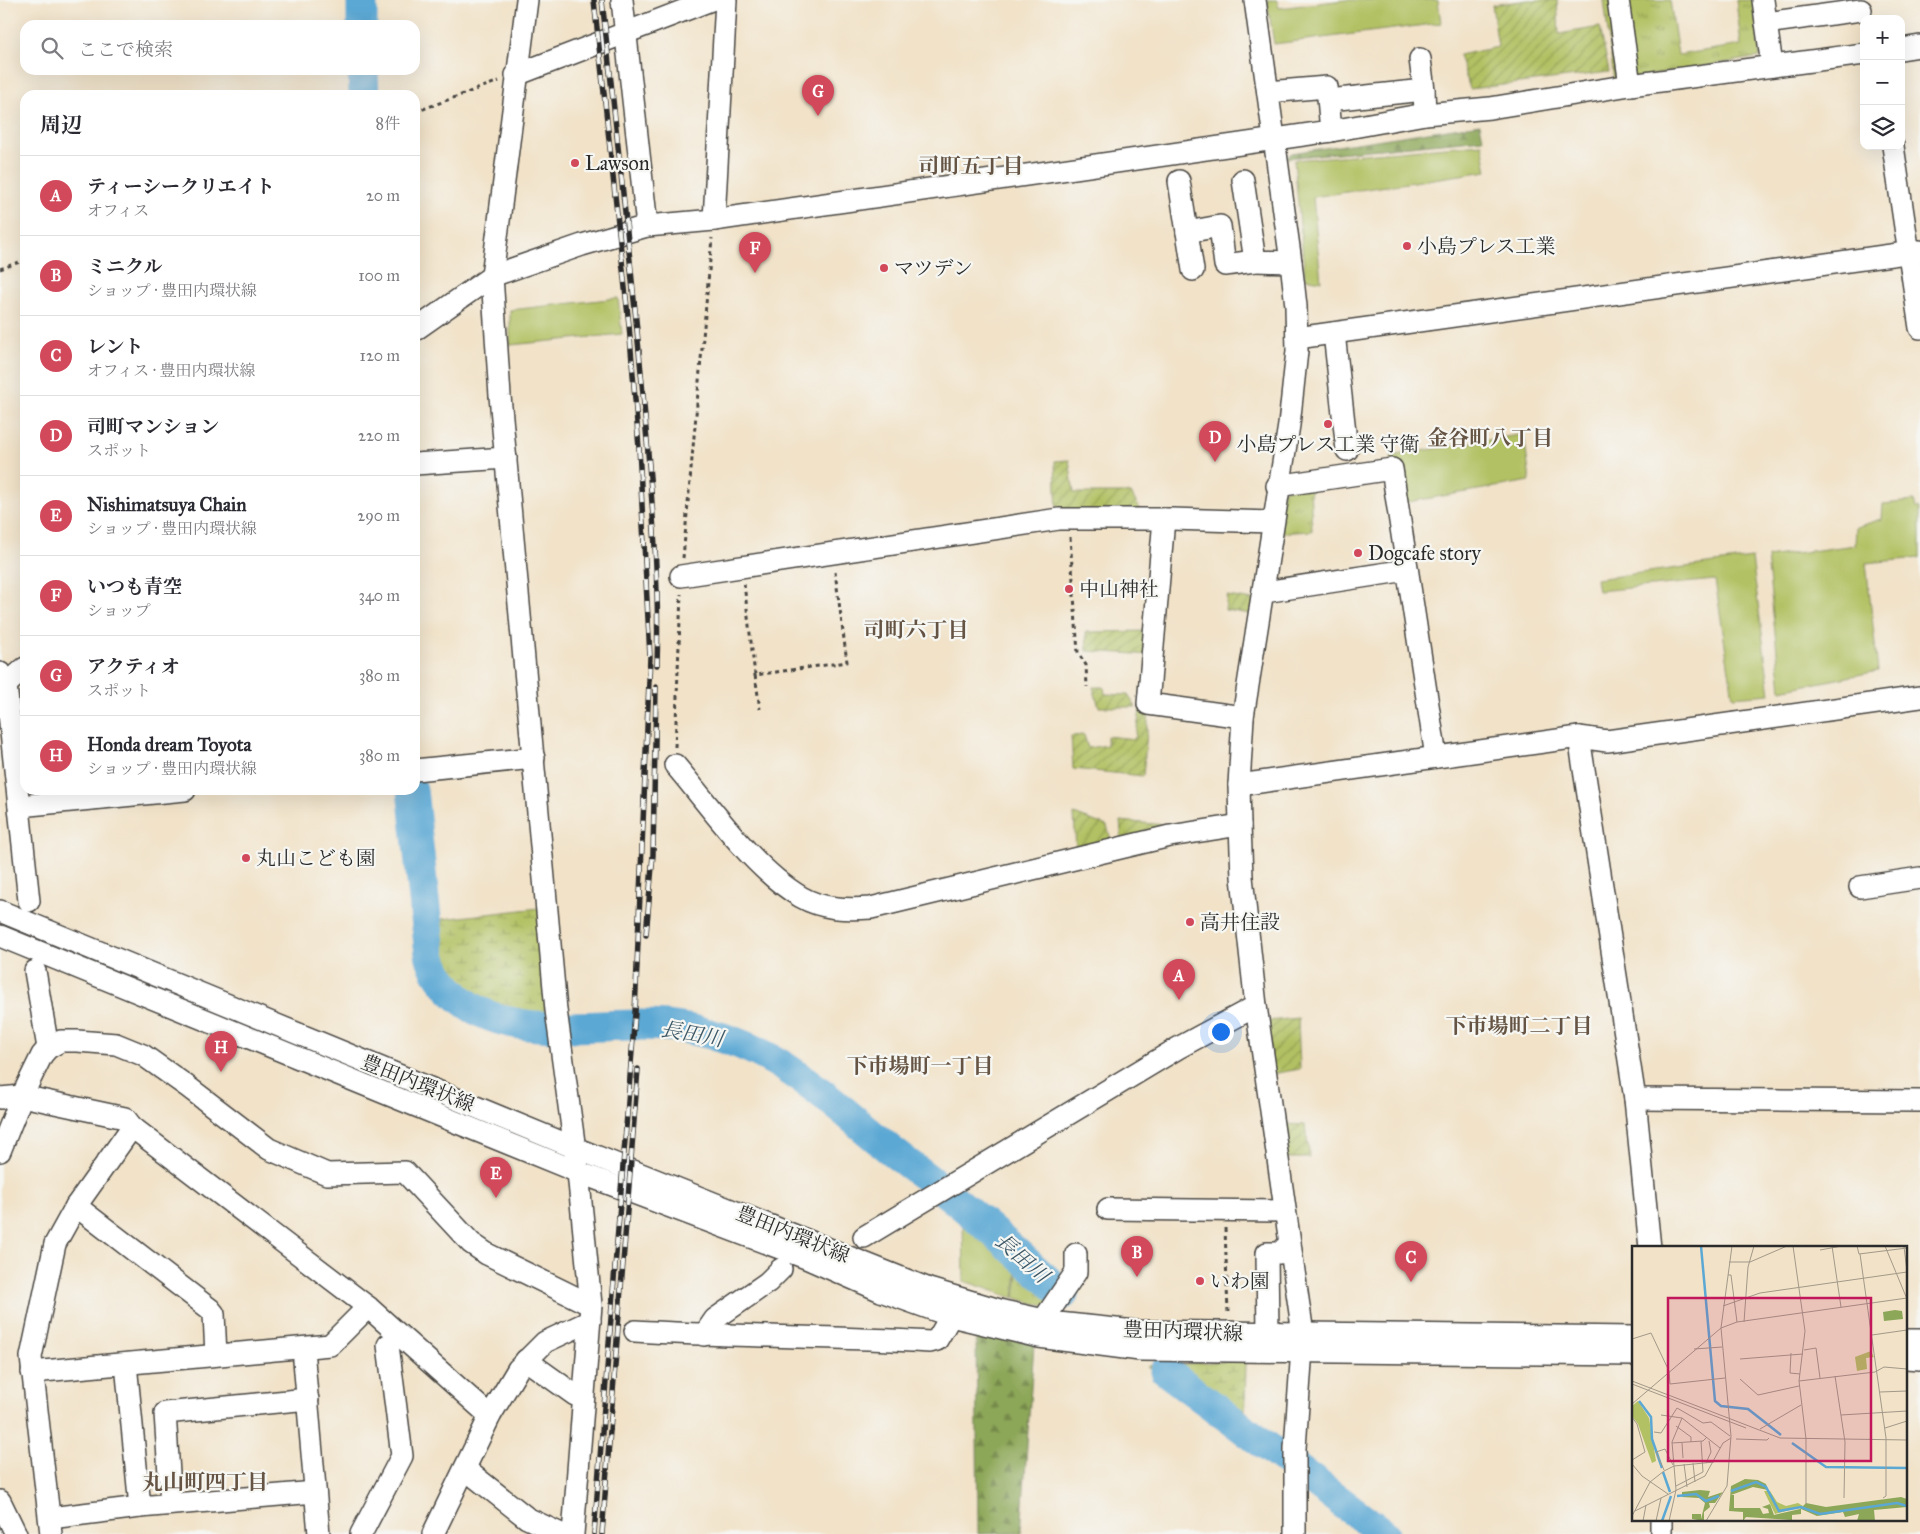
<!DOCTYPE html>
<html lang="ja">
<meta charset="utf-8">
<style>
body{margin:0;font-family:"IM FELL Great Primer","Noto Serif JP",serif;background:#f2f2f3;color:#2b2b33}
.controls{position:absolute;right:15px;top:15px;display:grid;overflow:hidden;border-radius:10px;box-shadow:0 5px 20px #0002}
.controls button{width:45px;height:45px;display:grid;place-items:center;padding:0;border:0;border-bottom:1px solid #e1e1e2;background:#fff;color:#2b2b33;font:25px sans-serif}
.you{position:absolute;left:1220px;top:1031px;width:18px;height:18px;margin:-12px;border:4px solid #fff;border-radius:50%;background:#1a73e8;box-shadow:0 0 0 8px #1a73e833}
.badge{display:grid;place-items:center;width:32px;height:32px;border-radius:50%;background:#d1495b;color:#fff;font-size:16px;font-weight:700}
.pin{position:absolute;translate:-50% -41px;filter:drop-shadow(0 1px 2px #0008)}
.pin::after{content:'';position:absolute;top:26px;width:18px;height:15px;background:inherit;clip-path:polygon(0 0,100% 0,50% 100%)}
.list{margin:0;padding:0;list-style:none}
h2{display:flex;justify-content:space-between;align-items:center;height:65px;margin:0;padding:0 20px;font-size:21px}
h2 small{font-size:16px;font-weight:400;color:#7c7c81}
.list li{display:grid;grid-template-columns:32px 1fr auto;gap:15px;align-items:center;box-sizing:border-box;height:80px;padding:0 20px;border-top:1px solid #e1e1e2}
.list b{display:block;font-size:19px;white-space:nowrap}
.list p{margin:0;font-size:16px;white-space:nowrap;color:#7c7c81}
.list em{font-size:16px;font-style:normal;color:#7c7c81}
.icon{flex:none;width:28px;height:28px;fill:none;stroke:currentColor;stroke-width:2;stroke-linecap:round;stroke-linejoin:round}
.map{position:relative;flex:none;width:1920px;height:1534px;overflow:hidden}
.search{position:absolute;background:#fff;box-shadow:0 5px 20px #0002;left:20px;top:20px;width:400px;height:55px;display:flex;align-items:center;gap:12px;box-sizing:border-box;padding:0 18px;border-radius:15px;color:#7c7c81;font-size:19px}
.panel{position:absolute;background:#fff;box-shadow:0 5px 20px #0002;left:20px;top:90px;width:400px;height:705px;border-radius:15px}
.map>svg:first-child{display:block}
.grass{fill:#b2c163;stroke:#6e7647}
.forest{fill:url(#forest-firs);stroke:#5c6942}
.wetland{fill:url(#wetland-marsh);stroke:#6e7647}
.park{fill:url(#park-tufts);stroke:#6e7647}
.garden{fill:url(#garden-furrows);stroke:#6e7647}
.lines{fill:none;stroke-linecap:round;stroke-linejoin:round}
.river{stroke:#5ba8d4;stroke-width:31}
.minor-casing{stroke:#494643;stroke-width:24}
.path{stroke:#494643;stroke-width:3;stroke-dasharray:4 4;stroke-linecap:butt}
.minor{stroke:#fff;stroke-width:21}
.rail-casing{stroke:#2b2b2b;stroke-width:5.5}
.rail{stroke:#f6f6f2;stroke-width:4;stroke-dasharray:11;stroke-linecap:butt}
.poi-dot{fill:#d1495b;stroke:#f6f6f2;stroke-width:2}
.labels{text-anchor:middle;stroke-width:4.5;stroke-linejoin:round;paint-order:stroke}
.poi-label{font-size:20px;fill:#2b2b2b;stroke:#f6f6f2;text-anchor:start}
.street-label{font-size:20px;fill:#2b2b2b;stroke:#f6f6f2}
.neighbourhood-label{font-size:21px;font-weight:bold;fill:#655443;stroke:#f6f6f2}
.water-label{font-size:21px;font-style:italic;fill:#3c5766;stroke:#f6f6f2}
.inset-river{fill:none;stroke:#5ba8d4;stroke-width:2.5}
.inset-road{fill:none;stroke:#a29989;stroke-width:1}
.view{fill:#c2185b;fill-opacity:0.15;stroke:#c2185b;stroke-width:2.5}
.inset-edge{fill:none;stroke:#2b2b2b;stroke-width:2.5}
</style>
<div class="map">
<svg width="1920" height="1534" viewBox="0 0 1920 1534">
<defs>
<pattern id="forest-firs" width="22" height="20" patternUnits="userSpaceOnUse" patternTransform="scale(1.25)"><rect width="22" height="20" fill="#8da759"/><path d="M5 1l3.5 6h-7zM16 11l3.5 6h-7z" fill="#73884a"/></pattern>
<pattern id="wetland-marsh" width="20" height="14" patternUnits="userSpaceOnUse" patternTransform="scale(1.25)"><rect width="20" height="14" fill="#b2c163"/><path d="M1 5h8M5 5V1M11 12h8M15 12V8" fill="none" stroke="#919d52"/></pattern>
<pattern id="park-tufts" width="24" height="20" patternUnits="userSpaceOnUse" patternTransform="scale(1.25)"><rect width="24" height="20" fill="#b2c163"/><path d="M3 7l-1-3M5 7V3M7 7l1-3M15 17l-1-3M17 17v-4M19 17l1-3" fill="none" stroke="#919d52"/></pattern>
<pattern id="garden-furrows" width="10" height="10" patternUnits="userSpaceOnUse" patternTransform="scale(1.25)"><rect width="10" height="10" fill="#b2c163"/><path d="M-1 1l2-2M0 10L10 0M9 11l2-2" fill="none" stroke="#919d52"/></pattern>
</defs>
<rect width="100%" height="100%" fill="#f6f6f2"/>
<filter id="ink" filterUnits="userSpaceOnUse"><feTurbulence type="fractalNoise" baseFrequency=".02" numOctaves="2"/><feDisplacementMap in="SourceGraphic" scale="10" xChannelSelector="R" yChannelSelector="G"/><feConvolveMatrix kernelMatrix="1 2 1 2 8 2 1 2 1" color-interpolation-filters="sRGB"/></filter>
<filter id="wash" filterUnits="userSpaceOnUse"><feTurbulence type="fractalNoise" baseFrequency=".0096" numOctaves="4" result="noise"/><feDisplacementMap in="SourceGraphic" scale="20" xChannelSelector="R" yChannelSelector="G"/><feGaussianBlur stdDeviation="1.12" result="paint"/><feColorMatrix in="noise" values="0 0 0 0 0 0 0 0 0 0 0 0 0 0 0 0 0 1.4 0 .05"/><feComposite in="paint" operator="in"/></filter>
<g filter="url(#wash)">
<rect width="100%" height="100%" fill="#f1e2c8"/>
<g class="grass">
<polygon points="1267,0 1277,0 1279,8 1344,0 1438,0 1441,23 1274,44"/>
<polygon points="1482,144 1487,171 1313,197 1321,281 1305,278 1294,160"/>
<polygon points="618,298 622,334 510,345 510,310"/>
<polygon points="1524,434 1530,481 1402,503 1391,456"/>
<polygon points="1914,501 1916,508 1920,508 1920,558 1866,563 1878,671 1781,690 1767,557 1855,545 1856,527 1882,519 1883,504"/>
<polygon points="1752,558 1770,694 1733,697 1715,580 1598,591 1596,579"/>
<polygon points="963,1222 1018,1261 1014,1298 964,1281"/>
</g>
<g class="forest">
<polygon points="1480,124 1483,139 1286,158 1292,153"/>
<polygon points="976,1333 1034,1344 1021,1533 978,1534"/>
</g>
<g class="wetland">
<polygon points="539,908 546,1017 501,1012 463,989 441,966 434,920"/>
<polygon points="1246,1360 1245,1411 1292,1453 1289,1472 1148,1366"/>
</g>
<g class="park">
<polygon points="1604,0 1670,0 1678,55 1741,45 1736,0 1753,0 1760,57 1614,81"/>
<polygon points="1310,485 1312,531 1276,533 1283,490"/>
<polygon points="1019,1265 1055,1294 1048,1307 1015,1298"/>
</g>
<g class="garden">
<polygon points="1528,0 1557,0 1559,34 1600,27 1609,72 1470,89 1459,55 1498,47 1492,5"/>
<polygon points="1069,460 1074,493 1131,493 1140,510 1057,514 1055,461"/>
<polygon points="1227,596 1253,600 1251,614 1225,610"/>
<polygon points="1154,631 1152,655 1087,651 1086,632"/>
<polygon points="1093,687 1104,687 1105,694 1128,695 1136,707 1099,707"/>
<polygon points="1141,705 1149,710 1143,776 1073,769 1071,736 1084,735 1088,748 1107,745 1107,736 1135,739"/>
<polygon points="1074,814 1107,826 1112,844 1076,851"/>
<polygon points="1120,821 1166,825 1167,832 1122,842"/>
<polygon points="1298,1018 1300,1069 1272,1074 1268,1021"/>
<polygon points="1283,1124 1305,1125 1310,1158 1285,1158"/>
</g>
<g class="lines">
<g class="river">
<polyline points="362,0 362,25"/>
<polyline points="363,70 364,95"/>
<path d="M412 790 430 954C434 970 440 978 451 990 505 1049 604 1017 675 1027 691 1029 708 1033 723 1038 788 1058 838 1107 889 1149 908 1164 929 1179 949 1195 988 1226 1025 1261 1063 1294"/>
<polyline points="1166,1371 1384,1534"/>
</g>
</g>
</g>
<g filter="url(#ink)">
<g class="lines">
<g class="minor-casing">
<g id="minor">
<polyline points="527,0 492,276 500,396 556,1010 578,1172 591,1305 573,1534"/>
<polyline points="622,0 647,226"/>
<polyline points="1255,0 1291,262 1296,306 1297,351 1289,425 1243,717 1239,785 1240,825 1242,877 1256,1006 1303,1334 1295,1448 1295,1534"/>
<polyline points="1618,0 1630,85"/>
<polyline points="1763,0 1772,66"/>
<polyline points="1766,23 1861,10"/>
<polyline points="1901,49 1920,46"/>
<polyline points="1420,59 1424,90"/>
<polyline points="516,75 711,0"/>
<polyline points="1268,92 1327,87 1331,131"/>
<polyline points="1329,100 1424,90 1425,114"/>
<polyline points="1893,146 1920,328"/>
<polyline points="1243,180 1255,261 1291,262"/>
<polyline points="1179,181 1187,232"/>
<polyline points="714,220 726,0"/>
<polyline points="1193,270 1187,232 1220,226 1225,265 1255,261"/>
<polyline points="415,330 492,276 582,245 647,226 714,220 1331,131 1425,114 1490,108 1630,85 1864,54"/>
<polyline points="1334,333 1347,450"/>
<polyline points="1297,338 1920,251"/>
<polyline points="415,464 506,458"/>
<polyline points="1277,486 1392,469 1436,757"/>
<polyline points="1164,519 1148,704 1243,717"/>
<polyline points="681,576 1059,519 1171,519 1272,522"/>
<polyline points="1264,592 1407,570"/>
<polyline points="0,673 6,685 29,901"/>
<polyline points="0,690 25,668"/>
<polyline points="1579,737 1635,1099 1650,1248"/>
<path d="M675 765C711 807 753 869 801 897 822 909 846 910 871 908L1170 836 1240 825"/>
<polyline points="415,770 534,758"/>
<polyline points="1239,785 1579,737 1607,741 1920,697"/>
<polyline points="19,806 185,790"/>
<polyline points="1860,887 1920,878"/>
<polyline points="0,911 573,1147 929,1289 1003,1311 1058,1323 1135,1331 1634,1337"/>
<polyline points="0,936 578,1172 806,1258 881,1291 951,1316 1039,1337 1140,1350 1634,1355"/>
<polyline points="35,971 48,1048"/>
<polyline points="0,1098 22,1096 125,1118 132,1127"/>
<polyline points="1635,1099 1920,1101"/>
<polyline points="0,1151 22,1096 42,1055 48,1048 61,1041 77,1041 116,1044 143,1055 188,1087 269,1149 327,1174 405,1172 471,1243 487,1254 591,1305"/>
<polyline points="76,1206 210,1309 214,1314 216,1355"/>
<polyline points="1108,1209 1285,1211"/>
<polyline points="864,1237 1178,1048 1256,1006"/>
<polyline points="1044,1319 1076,1272 1076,1254"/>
<path d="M635 1331C733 1337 832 1336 930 1342L937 1340 951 1316"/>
<polyline points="1268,1334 1267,1253 1280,1253 1290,1243"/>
<polyline points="704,1335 715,1319 768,1282 781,1269"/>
<polyline points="1906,1339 1920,1339"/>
<polyline points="303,1349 319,1534"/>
<polyline points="1906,1358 1920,1359"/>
<polyline points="526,1360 575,1395"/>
<polyline points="126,1364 140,1507"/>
<polyline points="32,1372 330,1345 368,1307"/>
<polyline points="465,1469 527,1518 561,1534"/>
<polyline points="0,1501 16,1534"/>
<polyline points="171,1504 165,1413 308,1399"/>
<polyline points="50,1518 140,1507 315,1492"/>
<polyline points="51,1534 31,1357 55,1244 76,1206 132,1127 368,1307 490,1416"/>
<polyline points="361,1534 402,1456 388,1345"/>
<polyline points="433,1534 490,1416 518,1369 545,1342 590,1321"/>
<polyline points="1661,1534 1661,1520"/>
</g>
</g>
<g class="path">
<polyline points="415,112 499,81"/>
<polyline points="0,269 25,260"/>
<polyline points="1070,537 1078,653 1086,665 1087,687"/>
<polyline points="683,558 712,238"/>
<polyline points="744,584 755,675 847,662 835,572"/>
<polyline points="755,675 760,709"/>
<polyline points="675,747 681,594"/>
<polyline points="1225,1228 1228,1314"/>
</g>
<use href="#minor" class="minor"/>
<g class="rail-casing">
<g id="rail">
<path d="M602 0C617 135 632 270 644 405 651 491 660 578 657 665"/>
<polyline points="646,935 653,855 656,687"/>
<polyline points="594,1534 635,1013 650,657 639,448 629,325 594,0"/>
<polyline points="602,1534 638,1069"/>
</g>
</g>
<use href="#rail" class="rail"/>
</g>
</g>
<g class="poi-dot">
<circle cx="575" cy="163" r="5"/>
<circle cx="1407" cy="246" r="5"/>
<circle cx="884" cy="268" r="5"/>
<circle cx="1328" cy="424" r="5"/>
<circle cx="1358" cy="553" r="5"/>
<circle cx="1069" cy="589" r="5"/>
<circle cx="246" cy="858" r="5"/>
<circle cx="1190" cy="922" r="5"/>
<circle cx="1200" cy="1281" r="5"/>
</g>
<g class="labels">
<g class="poi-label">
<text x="585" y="170">Lawson</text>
<text x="1417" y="253">小島プレス工業</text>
<text x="894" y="275">マツデン</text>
<text x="1328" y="451" text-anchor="middle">小島プレス工業 守衛</text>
<text x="1368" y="560">Dogcafe story</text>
<text x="1079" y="596">中山神社</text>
<text x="256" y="865">丸山こども園</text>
<text x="1200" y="929">高井住設</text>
<text x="1210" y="1288">いわ園</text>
</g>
<g class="street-label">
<text transform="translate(418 1083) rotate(22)" y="7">豊田内環状線</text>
<text transform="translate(793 1234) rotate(22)" y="7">豊田内環状線</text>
<text transform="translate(1183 1331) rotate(2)" y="7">豊田内環状線</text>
</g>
<g class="neighbourhood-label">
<text x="971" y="173">司町五丁目</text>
<text x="1490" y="445">金谷町八丁目</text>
<text x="916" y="637">司町六丁目</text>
<text x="1519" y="1033">下市場町二丁目</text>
<text x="920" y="1073">下市場町一丁目</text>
<text x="205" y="1489">丸山町四丁目</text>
</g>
<g class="water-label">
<text transform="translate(692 1034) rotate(10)" y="7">長田川</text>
<text transform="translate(1022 1258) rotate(41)" y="7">長田川</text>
</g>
</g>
<g transform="translate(1632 1246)">
<rect width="275" height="275" fill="#f1e2c8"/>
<path d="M239 105 242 111 234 112 235 123 225 125 223 111Z" fill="#b2c163"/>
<path d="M263 64 270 65 271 73 252 75 251 66ZM113 233 126 234 134 238 136 244 121 241 99 249H102V262H128L131 268 137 267 136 263 130 261 138 258 142 269 168 263 174 257 194 261 269 251 275 253V261L242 264 243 275H225L227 268 213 271 211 266 185 270 169 263V268L160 269V274L114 271 111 275V266L97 265 99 240ZM68 244 78 245 76 251 91 246 83 257H77L78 261 72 266V275L60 273V268H69V273L73 257 67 252 50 251V246Z" fill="#8da759"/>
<path d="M6 155 17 172 24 215 20 217 6 178 0 170V160ZM132 245H138L145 256 154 260 166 257 171 260 143 268Z" fill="#b2c163"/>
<path class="inset-river" d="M69 0 83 155 89 160 116 163 149 189M7 155 19 171 20 193 30 222M160 197 194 221 275 222M31 226 38 246M99 245 124 236 134 241 147 265 169 261 188 268 265 257 275 260M45 250 64 248 74 255 87 250M30 275 39 250"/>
<path class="inset-road" d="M161 0 173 85 167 135 174 193V258M200 0 209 61M225 0 227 8 275 2M253 0 275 53M272 1 275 25M188 4 210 0M228 8 254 192V250L251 252M97 16H118L155 0M96 29H99L105 76M91 60 128 47 275 26M112 76 116 21 122 0M240 89 275 84M0 93 19 87 37 125 38 138 93 132M62 103 90 101M172 104 184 102 188 132M159 107 158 127 168 128M108 113 171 108M203 130 213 196 212 252M108 133 126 149 167 140M0 135 148 192 275 194M167 135 243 126 252 121 275 123M0 138 114 182M248 146 275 145M0 158 89 82 105 76 275 52M29 169 50 172M209 169 275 165M0 171 5 178 13 206 0 214M44 180 59 191V196M253 182 275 175M128 183 169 159M22 186 29 187 45 162 71 177 79 176 98 190M104 193 135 194 137 192M40 197 71 195 75 191M50 197 51 212M61 217 63 236M74 217 79 206 77 195M0 218 10 230 36 248M52 218 55 241M32 224 24 206 33 203 41 219M44 240 71 226 69 195M3 265 73 230 91 197 99 192M0 270 18 236 32 225 42 220 82 216M11 275 14 259M24 275 29 252M37 275 44 244 40 196 50 172 88 202M74 275 95 240 99 190 89 82 100 0"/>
<path class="view" d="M36 52H239V215H36Z"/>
<rect width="275" height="275" class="inset-edge"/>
</g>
</svg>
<div class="controls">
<button>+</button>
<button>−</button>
<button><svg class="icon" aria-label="layers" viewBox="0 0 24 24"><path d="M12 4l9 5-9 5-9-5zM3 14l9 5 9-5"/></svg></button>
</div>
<div class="you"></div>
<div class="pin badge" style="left:1179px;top:1000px">A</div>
<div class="pin badge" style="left:1137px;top:1277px">B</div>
<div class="pin badge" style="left:1411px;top:1282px">C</div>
<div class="pin badge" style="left:1215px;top:462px">D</div>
<div class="pin badge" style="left:496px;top:1198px">E</div>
<div class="pin badge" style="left:755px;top:273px">F</div>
<div class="pin badge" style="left:818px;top:116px">G</div>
<div class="pin badge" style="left:221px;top:1072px">H</div>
<div class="search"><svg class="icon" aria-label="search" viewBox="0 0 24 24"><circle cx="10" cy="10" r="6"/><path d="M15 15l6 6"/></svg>ここで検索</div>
<section class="panel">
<h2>周辺<small>8件</small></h2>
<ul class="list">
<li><span class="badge">A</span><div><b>ティーシークリエイト</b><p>オフィス</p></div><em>20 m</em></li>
<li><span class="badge">B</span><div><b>ミニクル</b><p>ショップ · 豊田内環状線</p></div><em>100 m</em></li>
<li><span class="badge">C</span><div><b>レント</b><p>オフィス · 豊田内環状線</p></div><em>120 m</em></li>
<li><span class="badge">D</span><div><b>司町マンション</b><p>スポット</p></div><em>220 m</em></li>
<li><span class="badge">E</span><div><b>Nishimatsuya Chain</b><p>ショップ · 豊田内環状線</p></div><em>290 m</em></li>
<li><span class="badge">F</span><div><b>いつも青空</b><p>ショップ</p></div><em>340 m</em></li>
<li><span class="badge">G</span><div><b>アクティオ</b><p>スポット</p></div><em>380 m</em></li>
<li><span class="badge">H</span><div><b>Honda dream Toyota</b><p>ショップ · 豊田内環状線</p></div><em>380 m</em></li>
</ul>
</section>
</div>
